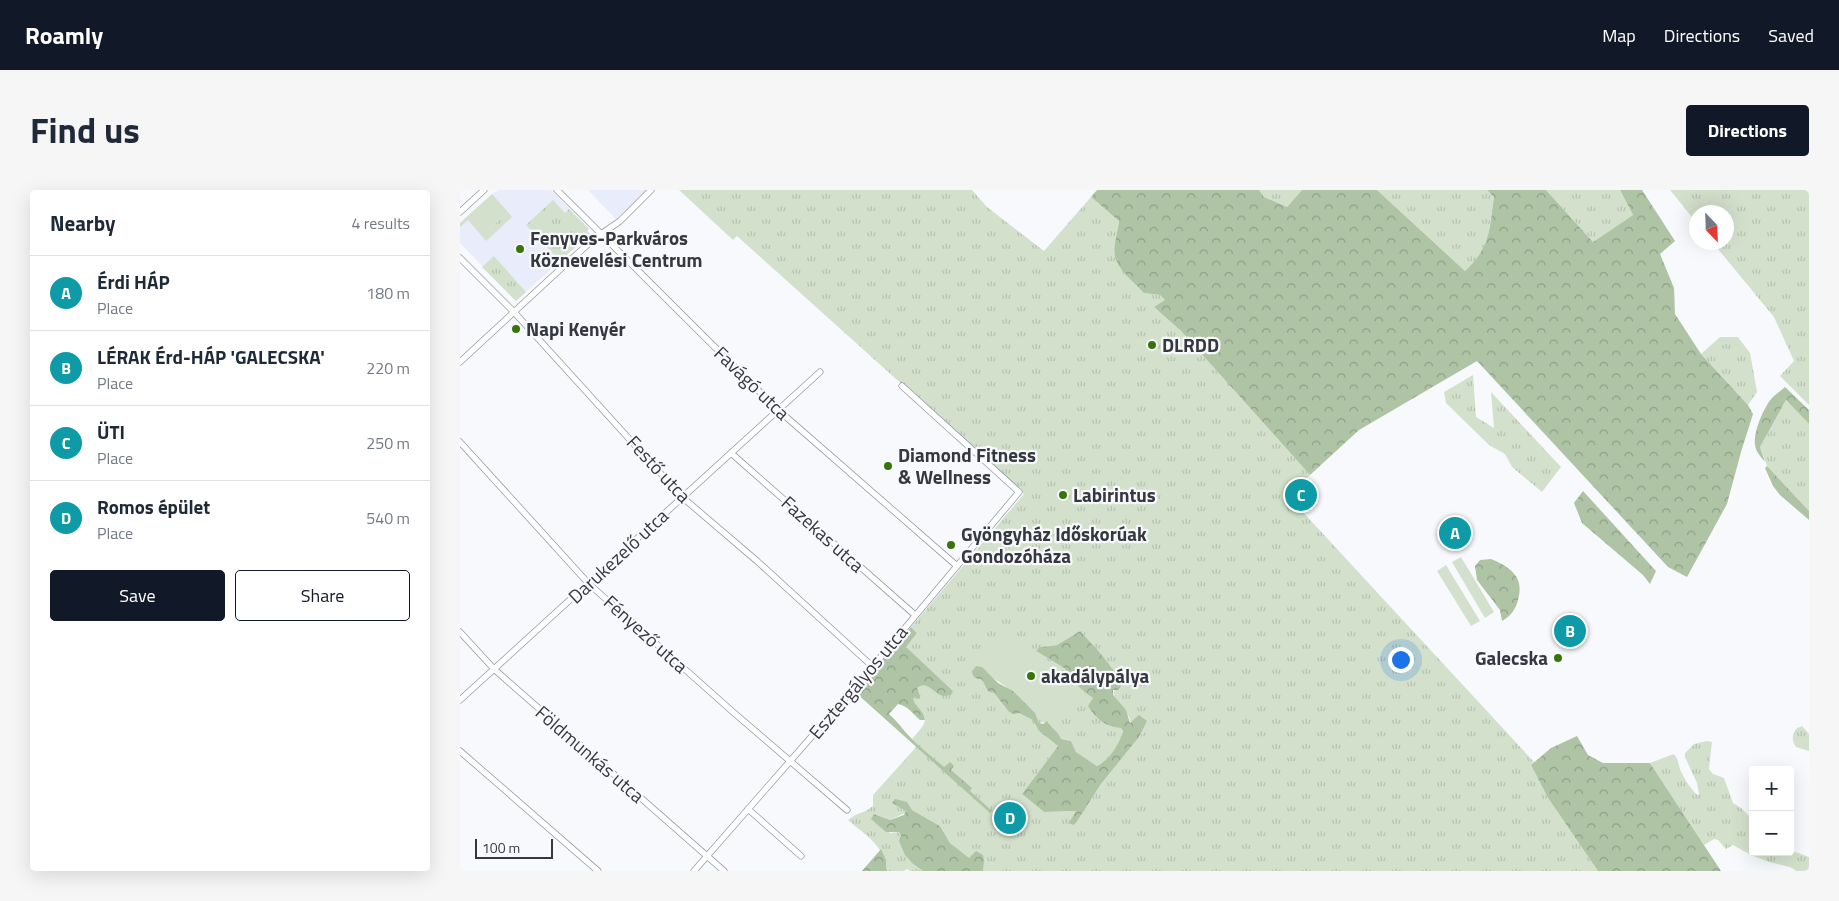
<!DOCTYPE html>
<meta charset="utf-8">
<style>
body{margin:0;font-family:"Titillium Web",sans-serif;background:#f6f6f7;color:#1f2937}
.controls{position:absolute;right:15px;bottom:15px;display:grid;overflow:hidden;border-radius:5px;box-shadow:0 5px 20px #0002}
.controls button{width:45px;height:45px;display:grid;place-items:center;padding:0;border:0;border-bottom:1px solid #e0e1e3;background:#fff;color:#1f2937;font:25px sans-serif}
.compass{position:absolute;left:1229px;top:15px;width:45px;height:45px;border-radius:50%;background:#fff;box-shadow:0 5px 20px #0002;rotate:157deg}
.scale{position:absolute;left:15px;bottom:12px;width:78px;box-sizing:border-box;padding-left:5px;border:2px solid #36383f;border-top:0;font-size:14px;line-height:18px;white-space:nowrap;color:#36383f;-webkit-text-stroke:4px #f8f9fc;paint-order:stroke}
.you{position:absolute;left:940px;top:469px;width:18px;height:18px;margin:-12px;border:4px solid #fff;border-radius:50%;background:#1a73e8;box-shadow:0 0 0 8px #1a73e833}
.badge{display:grid;place-items:center;width:32px;height:32px;border-radius:50%;background:#111827;color:#fff;font-size:16px;font-weight:700}
.pin{position:absolute;translate:-50% -50%;border:2px solid #fff;box-shadow:0 1px 5px #0006}
.list{margin:0;padding:0;list-style:none}
h2{display:flex;justify-content:space-between;align-items:center;height:65px;margin:0;padding:0 20px;font-size:21px}
h2 small{font-size:16px;font-weight:400;color:#747a83}
.list li{display:grid;grid-template-columns:32px 1fr auto;gap:15px;align-items:center;box-sizing:border-box;height:75px;padding:0 20px;border-top:1px solid #e0e1e3}
.list b{display:block;font-size:19px;white-space:nowrap}
.list p{margin:0;font-size:16px;white-space:nowrap;color:#747a83}
.list em{font-size:16px;font-style:normal;color:#747a83}
.actions{display:flex;gap:10px;padding:15px 20px}
.actions a{flex:1;padding:11px 0;border:1px solid #111827;border-radius:5px;text-align:center;font-size:18px;color:#111827}
.actions .main{background:#111827;color:#fff}
.map{position:relative;flex:none;width:1349px;height:681px;overflow:hidden;border-radius:5px}
header{display:flex;align-items:center;gap:30px;box-sizing:border-box;height:70px;padding:0 25px;background:#111827;color:#fff}
header strong{font-size:24px}
nav{display:flex;gap:28px;margin-inline-start:auto;font-size:18px}
.intro{display:flex;align-items:center;justify-content:space-between;box-sizing:border-box;height:120px;padding:0 30px}
h1{margin:0;font-size:35px}
.button{padding:12px 22px;border-radius:5px;background:#111827;color:#fff;font-size:18px;font-weight:700}
main{display:flex;gap:30px;padding:0 30px}
aside{flex:1;background:#fff;border-radius:5px;box-shadow:0 5px 20px #0002}
.map>svg:first-child{display:block}
.built{fill:#e8ecfb}
.grass{fill:url(#grass-tufts);fill-rule:evenodd}
.forest{fill:url(#forest-crowns)}
.garden{fill:#d3e1cc}
.lines{fill:none;stroke-linecap:round;stroke-linejoin:round}
.street-casing{stroke:#969bab;stroke-width:7}
.street{stroke:#fff;stroke-width:5.5}
.poi-dot{fill:#38740a;stroke:#f8f9fc;stroke-width:2}
.labels{text-anchor:middle;stroke-width:4.5;stroke-linejoin:round;paint-order:stroke}
.poi-label{font-size:19px;font-weight:bold;fill:#36383f;stroke:#f8f9fc;text-anchor:start}
.street-label{font-size:19px;fill:#36383f;stroke:#f8f9fc}
</style>
<header>
<strong>Roamly</strong>
<nav><a>Map</a><a>Directions</a><a>Saved</a></nav>
</header>
<div class="intro"><h1>Find us</h1><a class="button">Directions</a></div>
<main>
<aside>
<h2>Nearby<small>4 results</small></h2>
<ul class="list">
<li><span class="badge" style="background:#0f9aa8">A</span><div><b>Érdi HÁP</b><p>Place</p></div><em>180 m</em></li>
<li><span class="badge" style="background:#0f9aa8">B</span><div><b>LÉRAK Érd-HÁP 'GALECSKA'</b><p>Place</p></div><em>220 m</em></li>
<li><span class="badge" style="background:#0f9aa8">C</span><div><b>ÜTI</b><p>Place</p></div><em>250 m</em></li>
<li><span class="badge" style="background:#0f9aa8">D</span><div><b>Romos épület</b><p>Place</p></div><em>540 m</em></li>
</ul>
<div class="actions"><a class="main">Save</a><a>Share</a></div>
</aside>
<div class="map">
<svg width="1349" height="681" viewBox="0 0 1349 681">
<defs>
<pattern id="grass-tufts" width="24" height="20" patternUnits="userSpaceOnUse" patternTransform="scale(1.25)"><rect width="24" height="20" fill="#d3e1cc"/><path d="M3 7l-1-3M5 7V3M7 7l1-3M15 17l-1-3M17 17v-4M19 17l1-3" fill="none" stroke="#b6c2b0"/></pattern>
<pattern id="forest-crowns" width="20" height="18" patternUnits="userSpaceOnUse" patternTransform="scale(1.25)"><rect width="20" height="18" fill="#aec4a5"/><path d="M2 6a3 3 0 1 1 6 0M12 15a3 3 0 1 1 6 0" fill="none" stroke="#8ea088"/></pattern>
</defs>
<rect width="100%" height="100%" fill="#f8f9fc"/>
<g class="built">
<polygon points="39,0 91,0 129,39 127,41 130,44 56,111 0,53 0,33 32,4"/>
<polygon points="128,0 186,0 156,29"/>
</g>
<g class="grass">
<path d="M219 0H512L527 17 584 61 631 7 659 31 655 56 684 103 700 105 706 111 694 117 721 141 850 285 828 306 1074 572 1071 575 1088 608 1138 681H523L490 653 480 636 452 620 430 630 414 624 430 643 439 642 453 674 463 681H450L447 679 444 681H426C425 655 406 646 388 630 396 623 405 623 413 616V605L458 555 452 549C479 520 456 529 453 507H455L457 498C466 492 482 499 493 501L445 457 457 443 451 437 564 304 277 46 273 50ZM620 441 645 470 658 487 653 505 669 527 671 533 675 530 682 543 641 594 616 633V621L584 622 562 604 598 556 579 541 573 529 559 523 549 522 534 503 529 502C525 498 525 493 521 489L533 488 545 496 576 527 579 533 587 532 601 549 611 551 616 562 637 576C650 569 659 556 663 541L661 538C648 538 641 531 632 522L633 508 621 500 604 478 576 461 586 456 597 455Z"/>
<polygon points="799,0 842,0 827,17 804,7"/>
<polygon points="917,0 1027,0 1034,7 1028,47 1021,65 1005,81"/>
<polygon points="1086,0 1160,0 1173,25 1133,52"/>
<polygon points="1210,0 1349,0 1349,215 1320,186 1334,171 1314,127 1253,53 1266,52 1266,22 1236,22 1236,32"/>
<polygon points="93,10 105,23 109,19 129,39 127,41 130,44 100,71 66,35"/>
<polygon points="48,22 52,27 35,43 30,38"/>
<polygon points="34,66 66,102 56,111 22,77"/>
<polygon points="1260,147 1278,147 1290,163 1297,202 1288,215 1241,164"/>
<polygon points="1013,185 1016,227 1034,238 1031,202 1101,277 1082,302 1052,277 1045,264 1029,255 986,213 984,202"/>
<polygon points="1326,210 1349,234 1349,321 1307,276 1300,257"/>
<path d="M1342 536 1349 544V561L1336 557C1331 550 1332 544 1337 538Z"/>
<path d="M1247 551 1252 552 1249 579 1253 584 1264 588 1273 613 1281 618 1293 630V662H1330V660L1349 667V681H1336C1331 676 1324 676 1318 674 1302 671 1287 663 1273 655L1266 659 1258 650 1254 649 1244 655 1190 573 1214 564C1219 569 1218 577 1222 583 1225 591 1231 598 1237 605L1239 604 1237 593 1225 567V563L1234 554Z"/>
</g>
<g class="forest">
<path d="M637 0H799L804 7 827 17 842 0H917L1005 81C1031 57 1029 40 1034 7L1027 0H1086L1133 52 1173 25 1160 0H1182L1215 51 1200 64 1214 98 1215 124 1241 164 1288 215 1293 224 1281 262 1267 314 1227 387 1208 377 1017 171 899 240 850 285 721 141 694 117 705 110 700 105 684 103C674 92 658 80 655 66 653 55 658 41 659 31L631 7Z"/>
<path d="M1325 197 1349 220V234L1326 210 1300 257 1305 272C1301 267 1296 262 1295 255 1293 243 1304 216 1313 207 1316 204 1321 201 1325 197Z"/>
<polygon points="1307,276 1349,321 1349,330 1320,305 1313,296 1305,278"/>
<polygon points="1123,301 1196,381 1190,394 1183,385 1122,333 1114,313"/>
<path d="M1031 369C1050 377 1065 387 1058 410 1056 419 1050 427 1042 431L1040 420 1017 390 1015 376 1020 370Z"/>
<path d="M451 437 457 443 446 457 493 501 491 505C488 505 485 506 483 506 473 503 468 490 457 498L460 506 459 509 453 507C454 517 464 520 465 530H460C453 524 448 516 438 514L429 524C438 532 443 540 451 548 461 558 473 568 484 577L490 572 494 576 491 580 512 598 510 601 532 621 530 623 395 502Z"/>
<path d="M620 441C635 458 653 474 661 496L658 500H653V505L666 520 670 533 679 525 687 531 679 547 641 594 616 633 613 635 609 633 616 621 584 622 562 604 598 556 579 541 573 530 559 523 554 524 549 522 534 503 529 502C525 498 525 493 521 489 515 489 513 487 512 482L516 476 522 477 538 493 553 501 575 523 579 533 583 534 587 531C591 538 598 541 601 549L611 551 616 562 637 576C650 569 659 555 663 541L661 538C647 538 635 528 628 516L633 508 621 500 604 478 576 461 580 457 597 455Z"/>
<polygon points="1117,546 1128,565 1143,573 1190,573 1261,681 1138,681 1088,608 1071,575 1091,558"/>
<polygon points="435,609 447,612 452,620 480,636 490,653 509,668 516,661 523,665 524,670 523,681 463,681 453,674 445,665 439,651 441,646 439,642 426,642 411,629 414,624 430,630 444,625 446,621 432,613"/>
<polygon points="421,659 426,670 426,681 402,681"/>
</g>
<g class="garden">
<polygon points="32,4 48,22 30,38 35,43 26,51 8,30 0,37 0,33"/>
<polygon points="1001,367 1034,422 1025,428 992,372"/>
<polygon points="986,375 1020,431 1011,436 977,381"/>
<polygon points="545,436 625,502 597,536 516,471"/>
<polygon points="499,497 579,563 574,569 494,503"/>
</g>
<g class="lines">
<g class="street-casing">
<g id="street">
<polyline points="97,0 317,219 497,376"/>
<polyline points="0,22 24,0"/>
<polyline points="0,68 54,122 222,307 297,371 412,476"/>
<polyline points="0,172 107,73 134,49 160,31 191,0"/>
<polyline points="0,252 129,394 273,522 387,620"/>
<polyline points="271,263 455,425"/>
<polyline points="0,442 34,479 264,681"/>
<polyline points="0,510 360,182"/>
<polyline points="0,561 138,681"/>
<polyline points="288,619 341,666"/>
<polyline points="234,681 409,481 559,302 442,196"/>
</g>
</g>
<use href="#street" class="street"/>
</g>
<g class="poi-dot">
<circle cx="60" cy="59" r="5"/>
<circle cx="56" cy="139" r="5"/>
<circle cx="692" cy="155" r="5"/>
<circle cx="428" cy="276" r="5"/>
<circle cx="603" cy="305" r="5"/>
<circle cx="491" cy="355" r="5"/>
<circle cx="1098" cy="468" r="5"/>
<circle cx="571" cy="486" r="5"/>
</g>
<g class="labels">
<g class="poi-label">
<text x="70" y="55">Fenyves-Parkváros<tspan x="70" dy="22">Köznevelési Centrum</tspan></text>
<text x="66" y="146">Napi Kenyér</text>
<text x="702" y="162">DLRDD</text>
<text x="438" y="272">Diamond Fitness<tspan x="438" dy="22">&amp; Wellness</tspan></text>
<text x="613" y="312">Labirintus</text>
<text x="501" y="351">Gyöngyház Időskorúak<tspan x="501" dy="22">Gondozóháza</tspan></text>
<text x="1088" y="475" text-anchor="end">Galecska</text>
<text x="581" y="493">akadálypálya</text>
</g>
<g class="street-label">
<text transform="translate(292 193) rotate(44)" y="7">Favágó utca</text>
<text transform="translate(199 279) rotate(47)" y="7">Festő utca</text>
<text transform="translate(363 344) rotate(42)" y="7">Fazekas utca</text>
<text transform="translate(158 366) rotate(-43)" y="7">Darukezelő utca</text>
<text transform="translate(186 444) rotate(42)" y="7">Fényező utca</text>
<text transform="translate(398 492) rotate(-50)" y="7">Esztergályos utca</text>
<text transform="translate(130 564) rotate(41)" y="7">Földmunkás utca</text>
</g>
</g>
</svg>
<div class="controls">
<button>+</button>
<button>−</button>
</div>
<svg class="compass" viewBox="-18 -18 36 36"><path d="M0-13l5 13h-10z" fill="#e53935"/><path d="M0 13l5-13h-10z" fill="#747a83"/></svg>
<div class="scale">100 m</div>
<div class="you"></div>
<div class="pin badge" style="left:995px;top:343px;background:#0f9aa8">A</div>
<div class="pin badge" style="left:1110px;top:441px;background:#0f9aa8">B</div>
<div class="pin badge" style="left:841px;top:305px;background:#0f9aa8">C</div>
<div class="pin badge" style="left:550px;top:628px;background:#0f9aa8">D</div>
</div>
</main>
